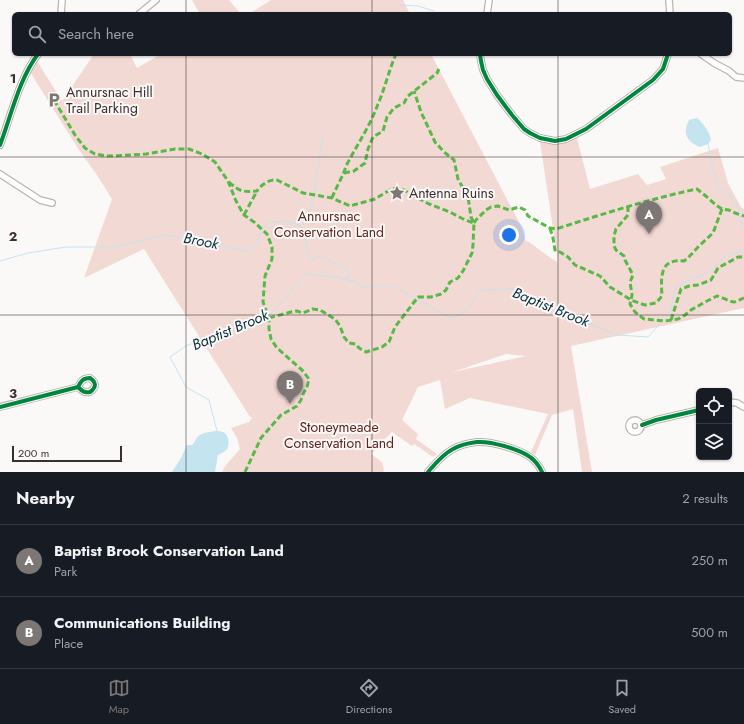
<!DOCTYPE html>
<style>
body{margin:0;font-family:Jost,sans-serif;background:#242831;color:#f1f3f6}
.controls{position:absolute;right:12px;bottom:12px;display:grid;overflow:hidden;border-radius:6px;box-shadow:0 1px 3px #0004}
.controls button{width:36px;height:36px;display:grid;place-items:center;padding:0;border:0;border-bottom:1px solid #363941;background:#171b24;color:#f1f3f6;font:20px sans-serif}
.scale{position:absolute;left:12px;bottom:10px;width:110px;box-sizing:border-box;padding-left:4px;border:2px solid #38302e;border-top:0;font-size:11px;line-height:14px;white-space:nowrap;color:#38302e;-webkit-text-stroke:3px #fcf8f7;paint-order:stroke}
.you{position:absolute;left:509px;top:235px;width:14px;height:14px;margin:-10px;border:3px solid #fff;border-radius:50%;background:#1a73e8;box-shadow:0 0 0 6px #1a73e833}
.badge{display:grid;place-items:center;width:26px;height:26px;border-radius:50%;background:#7c7675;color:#fff;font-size:13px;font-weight:700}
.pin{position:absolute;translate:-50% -33px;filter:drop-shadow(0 1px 2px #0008)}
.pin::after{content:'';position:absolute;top:21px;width:14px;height:12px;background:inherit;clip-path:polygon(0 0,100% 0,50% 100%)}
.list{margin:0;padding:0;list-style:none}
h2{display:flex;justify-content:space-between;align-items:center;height:52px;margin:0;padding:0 16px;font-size:17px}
h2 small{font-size:13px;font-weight:400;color:#9ea1a6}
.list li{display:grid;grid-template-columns:26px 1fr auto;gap:12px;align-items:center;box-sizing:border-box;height:72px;padding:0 16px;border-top:1px solid #363941}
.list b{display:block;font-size:15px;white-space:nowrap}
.list p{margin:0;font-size:13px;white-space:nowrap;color:#9ea1a6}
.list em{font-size:13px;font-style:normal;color:#9ea1a6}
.icon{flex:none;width:22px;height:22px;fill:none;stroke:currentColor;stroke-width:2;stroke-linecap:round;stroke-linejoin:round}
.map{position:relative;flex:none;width:744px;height:472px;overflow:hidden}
.search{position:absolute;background:#171b24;box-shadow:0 1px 3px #0004;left:12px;right:12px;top:12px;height:44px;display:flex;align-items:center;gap:10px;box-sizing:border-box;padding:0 14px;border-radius:6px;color:#9ea1a6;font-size:15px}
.sheet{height:196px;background:#171b24}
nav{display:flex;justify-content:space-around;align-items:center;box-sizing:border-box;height:56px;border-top:1px solid #363941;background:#171b24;font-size:11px;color:#9ea1a6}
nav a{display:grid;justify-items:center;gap:2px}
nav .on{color:#7c7675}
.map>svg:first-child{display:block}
.green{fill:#f2d9d4;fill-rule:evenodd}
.water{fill:#c4e4f0}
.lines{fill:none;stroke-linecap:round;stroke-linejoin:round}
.stream{stroke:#c4e4f0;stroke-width:1}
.minor-casing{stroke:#bab5b3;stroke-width:8}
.minor{stroke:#fefefe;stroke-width:5.5}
.quiet{stroke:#58b947;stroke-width:3;stroke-dasharray:6 3;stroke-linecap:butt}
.cycleway-casing{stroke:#fcf8f7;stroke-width:6}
.cycleway{stroke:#00873e;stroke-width:4}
.grid{fill:none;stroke:#38302e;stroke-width:1;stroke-opacity:0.55}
.labels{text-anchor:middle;stroke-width:4;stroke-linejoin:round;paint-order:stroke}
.poi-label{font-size:14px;fill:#38302e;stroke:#fcf8f7;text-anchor:start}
.park-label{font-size:14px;fill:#5c241c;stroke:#fcf8f7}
.water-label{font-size:15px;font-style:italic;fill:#04313d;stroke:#fcf8f7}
.grid-label{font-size:13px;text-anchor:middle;font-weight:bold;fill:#38302e;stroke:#fcf8f7;stroke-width:4;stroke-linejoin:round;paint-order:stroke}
</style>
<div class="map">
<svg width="744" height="472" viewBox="0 0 744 472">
<rect width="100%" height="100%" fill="#fbf9f8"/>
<g class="green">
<polygon points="192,0 229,0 241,14 200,14"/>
<polygon points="271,0 403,0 410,14 249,14"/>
<path d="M94 54H130L137 68 161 54H431L521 226 526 241 529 242 552 259 558 262 540 142C554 144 564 143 577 138L590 189 638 174 647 185 666 179 660 167 718 148 728 183 741 207 744 209V308L571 346 592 472H582L573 409 552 415 535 455 531 452 548 414 470 398 445 409 440 380 418 387 402 420 418 434 416 439 437 454 433 457 414 444 412 446 392 432 371 454 382 462 384 470 383 472H222L226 465 240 449 237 438 231 428 249 422 252 417H250L144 249 84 278 112 199 97 175 79 150 30 72 37 61 62 101ZM506 354 526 356 453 372Z"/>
</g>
<g class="water">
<path d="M697 118C704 124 709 131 711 140L708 144 700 147C687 142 682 133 689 120Z"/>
<path d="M217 431C219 431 221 431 223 432 229 434 230 445 227 449 225 452 221 453 218 455L215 472H172L181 458 187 445H192C194 443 195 441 196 439 200 432 209 432 217 431Z"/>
</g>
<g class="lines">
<g class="stream">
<polyline points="400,5 418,6 434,11"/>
<polyline points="708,144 713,169 719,189 730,194 731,198 739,210 740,220 744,230"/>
<polyline points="299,225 308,213 313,202 323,134"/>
<polyline points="0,261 28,253 66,247 115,247 164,235 199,239 248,252 256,244 264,227 269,222 286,221 299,225 304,233 310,260 315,259 320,255 323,257 346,268 348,272 348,280"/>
<path d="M217 431 209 400 186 387 170 357 186 346 210 336 251 323 273 312 306 274 337 277 359 283V286L365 288 369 286H393L453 319C468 310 472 304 481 290L514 289 580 320 617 335 648 337 670 313 676 286 707 273 728 254 744 251"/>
</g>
<g class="minor-casing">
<g id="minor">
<polyline points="669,0 670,14"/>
<polyline points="61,14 62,0"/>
<polyline points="139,14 156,0"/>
<polyline points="487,14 489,0"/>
<polyline points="480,54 481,61 483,70 487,79 497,95 512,115 524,129 530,133 540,138 555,141 566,139 586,129 653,80 663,69 668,54"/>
<polyline points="701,54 714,63 729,71 736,77 744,78"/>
<path d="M0 145C11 116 19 79 38 54"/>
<polyline points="0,174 40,200 52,203"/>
<polyline points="729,402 737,403 744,407"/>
<path d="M0 407 78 387C81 381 83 378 90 378 96 382 97 387 90 392 84 393 82 391 78 387"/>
<circle cx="635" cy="426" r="6"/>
<polyline points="642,425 656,420 699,410"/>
<path d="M428 472C435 464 443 454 453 449 460 445 469 443 477 442 491 441 519 449 530 457 536 461 539 466 542 472"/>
</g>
</g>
<use href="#minor" class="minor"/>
<g class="quiet">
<polyline points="54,100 75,135 85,148 95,154 107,156 131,155 146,154 175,149 189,149 202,154 215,162 228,181 236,201 244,215 254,222 267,234 272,247 272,259 265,276 263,302 269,318 269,329 271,339 277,348 302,370 309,379 307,387 303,394 301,400 297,406 281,415 261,438 245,472"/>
<polyline points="344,173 354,171 365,163 368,149 373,137 383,131 387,117 394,108 404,103 408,96 437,73 439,69"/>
<path d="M229 182C240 192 243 192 257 191 261 185 269 179 277 180L303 193 332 198 350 206 375 199 388 191 396 188 404 190 429 204 450 212 465 220 474 223"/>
<path d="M332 198C336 187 343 177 346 166 357 145 370 126 378 104 385 88 389 70 396 54"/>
<path d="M628 206V215L616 229 614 236V246L616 250 624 256 625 260 633 275 630 282 632 295 630 304 635 312 644 319 665 321 678 319 685 315 691 310 707 301 717 296C721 297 731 302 734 302 737 302 741 299 744 298"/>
<polyline points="244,215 257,191"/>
<path d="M474 223 476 220 486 210 491 207 498 206 509 210 519 207 525 210 528 216 550 228 556 229C603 214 649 199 697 189L707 197 716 205 722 209 729 210 735 213 744 216"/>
<path d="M550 228 553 238 555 250 557 252H560L568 257 575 265 600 276 610 287 623 295 631 300 645 305 656 303 662 296C661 278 659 258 684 261L688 258 698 247 713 233 722 209"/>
<polyline points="269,318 291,312 297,311 303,313 313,309 320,310 335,319 340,326 344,337 349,343 356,344 359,348 366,352 382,347 389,342 395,327 418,297 431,297 441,294 446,290 450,282 458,278 463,271 472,253 473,245 474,223 471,217 468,197 458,179 454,160 444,152 435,142 421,112 414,91"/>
<polyline points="671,320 681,289 689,286 698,285 711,280 718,268 738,257 744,257"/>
</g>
<g class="cycleway-casing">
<g id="cycleway">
<polyline points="480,54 481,61 483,70 487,79 497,95 512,115 524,129 530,133 540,138 555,141 566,139 586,129 653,80 663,69 668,54"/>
<path d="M0 145C11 116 19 79 38 54"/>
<path d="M0 407 78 387C81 381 83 378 90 378 96 382 97 387 90 392 84 393 82 391 78 387"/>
<polyline points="642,425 656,420 699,410"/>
<path d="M428 472C435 464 443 454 453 449 460 445 469 443 477 442 491 441 519 449 530 457 536 461 539 466 542 472"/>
</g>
</g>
<use href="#cycleway" class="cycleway"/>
</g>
<path class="grid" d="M186 0V14M372 0V14M558 0V14M186 54V472M372 54V472M558 54V472M0 157H744M0 315H744"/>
<defs>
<g id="parking-bare" transform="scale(1.2)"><path d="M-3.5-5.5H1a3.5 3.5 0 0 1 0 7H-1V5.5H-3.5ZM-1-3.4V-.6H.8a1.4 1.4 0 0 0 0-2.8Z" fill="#7c7675" stroke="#fcf8f7" stroke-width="2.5" paint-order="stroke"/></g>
<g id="sight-bare" transform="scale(1.2)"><path d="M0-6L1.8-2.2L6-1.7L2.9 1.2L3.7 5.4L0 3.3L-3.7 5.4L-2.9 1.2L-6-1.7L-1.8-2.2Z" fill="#7c7675" stroke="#fcf8f7" stroke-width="2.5" paint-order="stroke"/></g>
</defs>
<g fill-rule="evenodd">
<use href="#parking-bare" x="54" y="100"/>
<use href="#sight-bare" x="397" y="193"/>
</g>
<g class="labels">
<g class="poi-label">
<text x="66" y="97">Annursnac Hill<tspan x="66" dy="16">Trail Parking</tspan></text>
<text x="409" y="198">Antenna Ruins</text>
</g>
<g class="park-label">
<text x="329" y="221">Annursnac<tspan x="329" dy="16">Conservation Land</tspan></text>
<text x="339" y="432">Stoneymeade<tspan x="339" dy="16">Conservation Land</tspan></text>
</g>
<g class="water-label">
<text transform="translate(201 241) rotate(11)" y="5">Brook</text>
<text transform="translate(551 307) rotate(22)" y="5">Baptist Brook</text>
<text transform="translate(230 330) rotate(-23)" y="5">Baptist Brook</text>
</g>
</g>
<g class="grid-label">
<text x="13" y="83">1</text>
<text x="13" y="241">2</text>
<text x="13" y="398">3</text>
</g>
</svg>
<div class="controls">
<button><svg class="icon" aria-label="locate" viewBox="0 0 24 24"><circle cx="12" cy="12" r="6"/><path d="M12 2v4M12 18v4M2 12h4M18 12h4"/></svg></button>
<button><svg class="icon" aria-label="layers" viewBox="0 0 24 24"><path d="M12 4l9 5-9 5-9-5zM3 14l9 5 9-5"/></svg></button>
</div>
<div class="scale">200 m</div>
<div class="you"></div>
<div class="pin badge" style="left:649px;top:234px">A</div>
<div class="pin badge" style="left:290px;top:404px">B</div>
<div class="search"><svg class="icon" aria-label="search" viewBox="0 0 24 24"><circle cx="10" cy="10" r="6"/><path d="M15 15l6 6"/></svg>Search here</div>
</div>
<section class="sheet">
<h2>Nearby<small>2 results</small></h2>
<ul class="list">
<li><span class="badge">A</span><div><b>Baptist Brook Conservation Land</b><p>Park</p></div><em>250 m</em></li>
<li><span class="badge">B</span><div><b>Communications Building</b><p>Place</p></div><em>500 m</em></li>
</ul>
</section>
<nav>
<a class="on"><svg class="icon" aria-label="map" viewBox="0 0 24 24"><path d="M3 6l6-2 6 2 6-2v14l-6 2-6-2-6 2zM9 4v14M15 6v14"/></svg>Map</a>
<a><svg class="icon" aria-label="directions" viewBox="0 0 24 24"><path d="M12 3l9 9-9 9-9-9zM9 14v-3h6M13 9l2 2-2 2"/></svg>Directions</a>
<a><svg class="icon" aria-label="saved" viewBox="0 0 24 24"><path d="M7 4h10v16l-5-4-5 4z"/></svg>Saved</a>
</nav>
